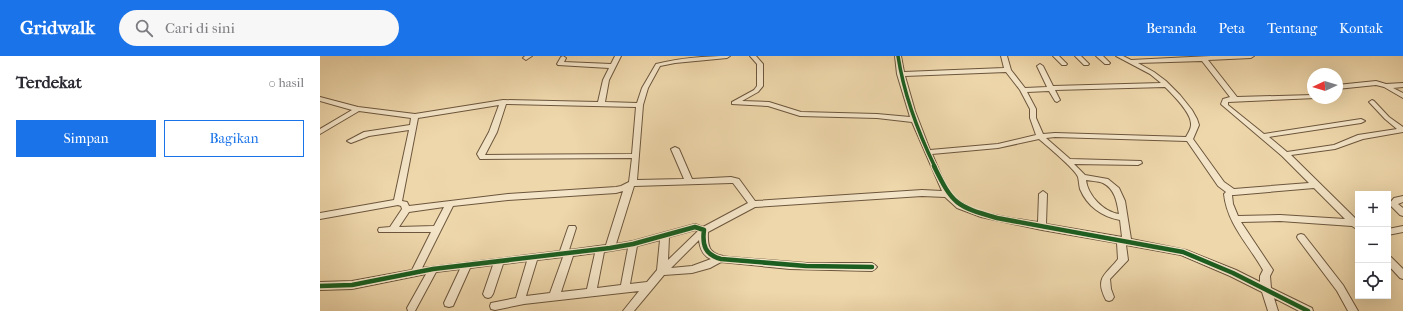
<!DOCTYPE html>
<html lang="id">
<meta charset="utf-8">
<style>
body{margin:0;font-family:"IM FELL French Canon",serif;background:#f7f7f7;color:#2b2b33}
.controls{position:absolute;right:12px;bottom:12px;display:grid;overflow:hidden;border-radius:0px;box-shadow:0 4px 16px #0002}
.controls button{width:36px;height:36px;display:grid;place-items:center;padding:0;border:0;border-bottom:1px solid #e1e1e2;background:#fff;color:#2b2b33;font:20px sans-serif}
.compass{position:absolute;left:987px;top:12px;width:36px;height:36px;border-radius:50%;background:#fff;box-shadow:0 4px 16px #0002;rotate:266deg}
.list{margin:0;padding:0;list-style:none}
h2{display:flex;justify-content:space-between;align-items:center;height:52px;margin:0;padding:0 16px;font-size:17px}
h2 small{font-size:13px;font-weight:400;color:#7c7c81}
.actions{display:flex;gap:8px;padding:12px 16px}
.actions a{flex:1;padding:9px 0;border:1px solid #1a73e8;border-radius:0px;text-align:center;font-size:14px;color:#1a73e8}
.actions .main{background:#1a73e8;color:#fff}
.icon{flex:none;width:22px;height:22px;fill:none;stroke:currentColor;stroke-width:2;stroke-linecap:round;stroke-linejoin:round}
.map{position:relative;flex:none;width:1083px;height:255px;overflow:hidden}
header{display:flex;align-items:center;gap:24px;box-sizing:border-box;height:56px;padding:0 20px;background:#1a73e8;color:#fff}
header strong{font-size:19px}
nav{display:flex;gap:22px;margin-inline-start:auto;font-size:14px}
.search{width:280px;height:36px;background:#f7f7f7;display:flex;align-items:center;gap:10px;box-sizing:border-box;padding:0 14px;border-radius:22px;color:#7c7c81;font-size:15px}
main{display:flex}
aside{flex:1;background:#fff}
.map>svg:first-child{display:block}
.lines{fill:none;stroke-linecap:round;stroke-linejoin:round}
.minor-casing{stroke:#6c563d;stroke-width:2}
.minor{fill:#f4e5c8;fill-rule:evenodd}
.cycleway-far1-casing{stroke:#f4e5c8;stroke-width:5.5}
.cycleway-casing{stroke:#f4e5c8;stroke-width:7}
.cycleway-far1{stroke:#1b5e20;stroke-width:3.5}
.cycleway{stroke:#1b5e20;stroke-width:4.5}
</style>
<header>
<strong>Gridwalk</strong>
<div class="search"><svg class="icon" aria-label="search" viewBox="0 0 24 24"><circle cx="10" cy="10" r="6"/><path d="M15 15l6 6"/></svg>Cari di sini</div>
<nav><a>Beranda</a><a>Peta</a><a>Tentang</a><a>Kontak</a></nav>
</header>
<main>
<aside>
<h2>Terdekat<small>0 hasil</small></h2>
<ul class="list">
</ul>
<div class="actions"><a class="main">Simpan</a><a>Bagikan</a></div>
</aside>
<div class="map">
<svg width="1083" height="255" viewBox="0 0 1083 255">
<rect width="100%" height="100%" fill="#eed7ab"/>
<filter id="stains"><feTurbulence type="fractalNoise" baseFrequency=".005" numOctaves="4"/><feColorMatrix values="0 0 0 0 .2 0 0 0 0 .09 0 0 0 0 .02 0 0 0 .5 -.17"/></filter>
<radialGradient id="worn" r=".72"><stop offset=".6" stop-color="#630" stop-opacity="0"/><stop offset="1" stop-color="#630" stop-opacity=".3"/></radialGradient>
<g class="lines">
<g class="minor-casing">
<g id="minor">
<polygon points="205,0 212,0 206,4 203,2"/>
<path d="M243 0 246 2 244 6 291 8 295 0H301L289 24 285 46 317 47 322 32 336 8C360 2 385 0 410 0L407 2 355 7 340 10 328 32 323 49 317 124 364 123 351 93 355 91 359 93 372 123 411 121 419 123 435 145 602 134 622 135 592 66 557 62 480 60 448 50 412 48V46L434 34 437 30V8L430 0H436L443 8V30L438 36 422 45 449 46 481 56 557 58 590 61 577 18 575 0H581L584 16 684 12 681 0H687L691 14 705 32 727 31 717 10 720 8 723 10 733 30 841 27 830 18 796 0H803L811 4 891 0H934L931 2 888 4 917 41 993 39V42H996L908 46V49L944 78 1041 63 1045 65 1041 67 949 81 967 96 1014 89 1038 79 1077 73 1065 63 1050 47 1049 46 1052 44 1054 45 1069 61 1083 71V76L1043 83 1015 93 971 99 1038 165V174L1032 170 960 165 921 166 953 214 950 220 951 232 992 252 993 255H979L954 242 958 255H948L942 236 910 220 861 199 806 189 808 204 790 223 791 233 794 241 792 244 789 245 786 244C774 221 786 219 798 203L797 187 722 174 661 161 637 152 625 141 602 140 435 151 388 176C387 194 391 199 409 201L486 207H552L555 209 557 211 555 213 552 215 470 213 401 206 390 212 372 217 344 219 314 255H303L319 235 204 248 175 254 171 253 170 250 171 247 196 242 207 205 183 208 173 238 171 241 168 242 165 241 163 238 173 209 150 212 133 250 129 251 125 250 124 247 140 213 116 216 95 255H88L87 252 106 218 32 233 0 234V226L32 225 92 214 111 176H59L58 174 59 172 70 171 82 153 81 150 78 149 0 163V157L74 144 89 74 49 80 31 87 27 85 44 76 90 69 91 62 39 55 0 78V73L32 54 0 45V41L38 51 95 58 183 44 278 46 283 24 289 12 238 9 237 8 241 1ZM882 5 910 41 903 43 901 48 902 49 962 100 989 127 914 133 904 126 873 83 879 69 877 63 872 54 860 39 846 25 834 16 818 7ZM686 16 700 34 710 53V62L716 79 678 88 610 94 595 55 585 20ZM845 31C853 39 872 57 871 69 871 73 868 77 866 81L735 77 723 78 716 62V53L707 36 729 35 735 45 737 46 740 44 735 34ZM186 48 316 51 312 98 165 99 177 76ZM179 49 169 76 157 98 160 103 312 102 309 126 301 130 296 131 188 138 89 150 87 146 82 145 98 62ZM735 81 867 85 898 130 906 136 904 138C907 168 929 189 943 214L940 220V226L916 214 866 194 811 183 805 145 799 132 788 123 765 119 754 108 818 109 822 107 821 105 750 103 726 82ZM719 83C727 90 755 113 758 121 759 125 759 129 760 133 767 150 782 161 800 164L802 181 726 168 727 138 723 135 719 138 718 166C692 162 648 159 631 137 623 126 618 111 612 98L678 92ZM766 124C771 125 778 125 783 127 795 133 797 146 799 158 784 156 768 140 766 124ZM411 127H413L428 147 383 171 375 168 313 185 296 188 314 130ZM994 132 1025 163 960 159 918 160 913 148 912 139H914ZM303 135 286 189 249 194 256 172 255 170H249L248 172 240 195 102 212 133 150 188 144 296 137ZM124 151 114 170 79 171 89 156ZM375 174 378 175 348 204 349 181ZM340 184 337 214 327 226 310 228 317 190ZM379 184C380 193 383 200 391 203L372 210 351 212ZM308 192 301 229 277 232 284 196ZM275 197 267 233 241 236 253 200ZM243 201 230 237 206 240 217 204Z"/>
<polygon points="733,0 739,0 747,8 746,9 742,9"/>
<polygon points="755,0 761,0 769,8 768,9 764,9"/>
<polygon points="776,0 783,0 790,7 789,8 785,8"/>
<polygon points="1056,25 1066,28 1083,27 1083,31 1073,32 1083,37 1083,42 1064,31 1056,29 1017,33 1017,29"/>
<polygon points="1083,140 1083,146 1078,148 1083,152 1083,160 1080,159 1069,148 1074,142"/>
<polygon points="1083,170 1083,176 1068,179 1068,173"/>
<polygon points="981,178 984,179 1023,229 1038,255 1028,255 1017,235 978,183 977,181 978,179"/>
<polygon points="1068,200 1071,201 1083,213 1083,223 1080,222 1068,209"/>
</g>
</g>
<use href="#minor" class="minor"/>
<g class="cycleway-far1-casing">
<path id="cycleway-far1" d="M578 0C584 39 598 76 615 111"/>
</g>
<g class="cycleway-casing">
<g id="cycleway">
<path d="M614 110C633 149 636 150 677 162L863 196 913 217 988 255"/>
<path d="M0 230 32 229 113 213 290 192 313 188 375 171 384 174C382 189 385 199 401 203L486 210 552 211"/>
</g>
</g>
<use href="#cycleway-far1" class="cycleway-far1"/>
<use href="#cycleway" class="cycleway"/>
</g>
<rect width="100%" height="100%" filter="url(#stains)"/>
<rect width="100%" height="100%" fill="url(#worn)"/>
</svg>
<div class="controls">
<button>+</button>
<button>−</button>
<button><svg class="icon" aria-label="locate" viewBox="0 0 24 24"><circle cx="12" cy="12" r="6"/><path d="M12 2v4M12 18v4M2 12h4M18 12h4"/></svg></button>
</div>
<svg class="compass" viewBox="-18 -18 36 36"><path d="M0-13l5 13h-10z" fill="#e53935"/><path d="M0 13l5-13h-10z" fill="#7c7c81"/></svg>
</div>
</main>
